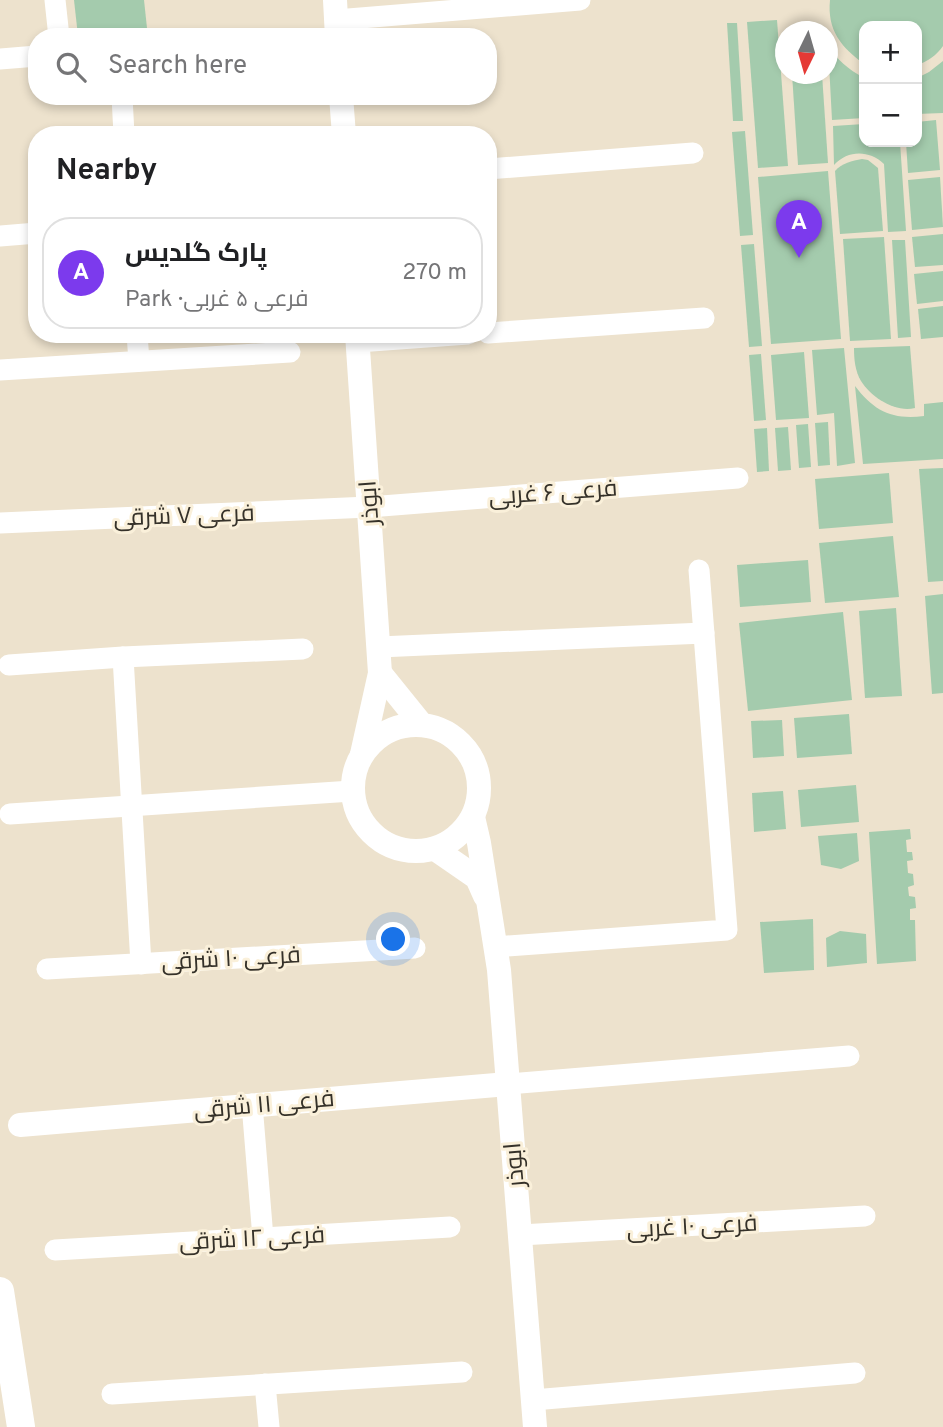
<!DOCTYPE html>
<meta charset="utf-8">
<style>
body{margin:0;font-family:Overpass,Cairo,sans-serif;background:#f6f6f6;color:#202124}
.controls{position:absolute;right:21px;top:21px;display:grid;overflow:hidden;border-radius:14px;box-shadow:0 4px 10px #0003}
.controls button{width:63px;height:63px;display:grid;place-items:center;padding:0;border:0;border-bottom:2px solid #e0e0e0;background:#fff;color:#202124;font:35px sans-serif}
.compass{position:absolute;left:775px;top:21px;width:63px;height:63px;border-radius:50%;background:#fff;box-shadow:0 4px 10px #0003;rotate:185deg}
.you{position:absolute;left:394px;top:940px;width:24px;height:24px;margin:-18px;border:5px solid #fff;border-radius:50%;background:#1a73e8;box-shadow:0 0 0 10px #1a73e833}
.badge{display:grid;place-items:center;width:46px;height:46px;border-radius:50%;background:#7c3aed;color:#fff;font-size:23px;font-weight:700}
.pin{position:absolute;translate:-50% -58px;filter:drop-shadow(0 2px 4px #0008)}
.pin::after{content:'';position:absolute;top:37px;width:24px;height:21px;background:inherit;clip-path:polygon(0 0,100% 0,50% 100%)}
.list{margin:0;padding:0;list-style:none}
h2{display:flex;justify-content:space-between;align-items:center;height:91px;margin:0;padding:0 28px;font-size:30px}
h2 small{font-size:23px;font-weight:400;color:#757577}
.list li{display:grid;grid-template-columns:46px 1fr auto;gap:21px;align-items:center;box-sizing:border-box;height:112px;margin:0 14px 14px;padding:0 14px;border:2px solid #e0e0e0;border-radius:28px}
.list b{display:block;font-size:26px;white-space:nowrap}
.list p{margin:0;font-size:23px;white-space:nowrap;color:#757577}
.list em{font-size:23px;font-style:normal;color:#757577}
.icon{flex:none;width:38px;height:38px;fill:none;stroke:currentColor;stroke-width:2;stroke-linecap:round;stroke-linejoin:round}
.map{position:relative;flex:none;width:943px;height:1427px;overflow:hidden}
.search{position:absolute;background:#fff;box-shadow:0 4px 10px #0003;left:28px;top:28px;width:469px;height:77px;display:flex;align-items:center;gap:18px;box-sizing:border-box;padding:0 24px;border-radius:28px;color:#757577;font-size:26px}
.panel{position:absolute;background:#fff;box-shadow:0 4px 10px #0003;left:28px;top:126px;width:469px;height:217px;border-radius:28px}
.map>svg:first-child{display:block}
.green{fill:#a4cbad}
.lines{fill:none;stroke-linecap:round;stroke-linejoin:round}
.minor{stroke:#fff;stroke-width:21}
.tertiary{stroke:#fff;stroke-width:24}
.secondary{stroke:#fff;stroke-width:28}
.labels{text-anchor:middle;stroke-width:6;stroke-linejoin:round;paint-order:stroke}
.street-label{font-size:24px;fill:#353129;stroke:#faf0da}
</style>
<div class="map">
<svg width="943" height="1427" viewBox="0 0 943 1427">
<rect width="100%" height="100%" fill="#ede2cd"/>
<g class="green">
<polygon points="74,0 144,0 147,28 78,36"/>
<path d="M830 0H943V46C937 55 927 62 917 65V26H864V64C841 47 827 30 830 0Z"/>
<polygon points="777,20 788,166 758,168 747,22"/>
<polygon points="727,23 737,23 743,121 733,121"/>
<path d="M828 45C837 60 848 69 864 78V118L832 120Z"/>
<polygon points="943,61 943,113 917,114 917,78 929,72"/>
<polygon points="792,74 822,74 828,163 798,165"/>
<polygon points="936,120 940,170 908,173 906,142 917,142 917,122"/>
<path d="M864 124V142H900L906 231 888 232 884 164C869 150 848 150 834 165L833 126Z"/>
<polygon points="745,131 753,235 740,236 732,132"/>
<path d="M862 159 868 160 878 168 883 231 840 234 835 171C842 163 852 161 862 159Z"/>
<polygon points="828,171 841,339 771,344 758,177"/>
<polygon points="940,177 943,227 912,230 908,180"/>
<polygon points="943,234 943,265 915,267 912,237"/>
<polygon points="884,237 891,339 850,341 843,239"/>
<polygon points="892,240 905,240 911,337 898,338"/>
<polygon points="754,244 762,346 749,347 741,245"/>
<polygon points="943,271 943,301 917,304 914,274"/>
<polygon points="943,306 943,337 921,339 918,309"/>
<path d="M910 346 915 408C895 413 871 397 861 381 855 371 854 359 854 348Z"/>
<polygon points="844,348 855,463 837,466 834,413 817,415 812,350"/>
<polygon points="804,352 809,418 776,420 771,355"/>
<polygon points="761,354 766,420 754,421 749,355"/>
<path d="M855 386C874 411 892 420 924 416V404L943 402V459L863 464Z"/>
<polygon points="828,422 830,465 818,466 815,423"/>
<polygon points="808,424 811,467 799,468 796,425"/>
<polygon points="788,427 791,470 778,471 775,428"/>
<polygon points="767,428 769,471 757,472 754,429"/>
<polygon points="943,468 943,581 928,582 919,469"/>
<polygon points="889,473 893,523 819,529 815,479"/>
<polygon points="893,536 899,597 825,603 819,543"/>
<polygon points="808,560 811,602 740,607 737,565"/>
<polygon points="943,594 943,693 932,694 925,596"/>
<polygon points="896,608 902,696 865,698 859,611"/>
<polygon points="843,612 852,700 748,711 739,623"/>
<polygon points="849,714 852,754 797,758 794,718"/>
<polygon points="782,720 784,756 753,758 751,721"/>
<polygon points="856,785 859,822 801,827 798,790"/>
<polygon points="783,791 786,829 754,832 752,793"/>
<polygon points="910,829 911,839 906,840 907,852 912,852 913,860 907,861 908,873 913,874 914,885 908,887 909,896 915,897 916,908 910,909 910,920 915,920 916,961 877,964 869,832"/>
<polygon points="857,833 859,861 841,869 821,865 818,836"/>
<polygon points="813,919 814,970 764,973 760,922"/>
<polygon points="840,931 866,934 867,963 827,967 826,938"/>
</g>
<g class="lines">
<g class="minor">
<polyline points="55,0 59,37"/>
<polyline points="336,20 580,0"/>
<polyline points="0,59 37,56"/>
<polyline points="122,96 124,135"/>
<polyline points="488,169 693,153"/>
<polyline points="0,236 37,233"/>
<polyline points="488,333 704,318"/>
<polyline points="137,334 139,361"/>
<polyline points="358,342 468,334"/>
<polyline points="0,370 290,352"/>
<polyline points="0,523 369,507 738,478"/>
<polyline points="379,647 704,633"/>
<polyline points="123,657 141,964"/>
<polyline points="9,665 123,657 303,649"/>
<polyline points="10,814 352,791"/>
<polyline points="495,947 727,930 699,570"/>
<polyline points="47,969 415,948"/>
<polyline points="508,1084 849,1056"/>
<polyline points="252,1104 263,1238"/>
<polyline points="520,1235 865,1216"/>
<polyline points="55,1250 450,1227"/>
<polyline points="265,1384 269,1427"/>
<polyline points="112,1394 462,1372"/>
<polyline points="533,1400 855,1373"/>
</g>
<g class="tertiary">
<polyline points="335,0 337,37"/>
<polyline points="341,96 344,135"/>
<polyline points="357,334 380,673 362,754"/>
<polyline points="380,673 422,725"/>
<circle cx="416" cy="788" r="63"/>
<polyline points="473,817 479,843 499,970 535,1427"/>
<polyline points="435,849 477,878 485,896"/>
<polyline points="20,1125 508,1084"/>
</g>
<polyline class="secondary" points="0,1291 21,1427"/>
</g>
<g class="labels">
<g class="street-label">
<text transform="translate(553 492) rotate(-4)" y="8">فرعی ۶ غربی</text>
<text transform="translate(369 503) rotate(-94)" y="8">ابوذر</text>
<text transform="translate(184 515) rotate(-2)" y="8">فرعی ۷ شرقی</text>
<text transform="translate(231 958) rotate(-3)" y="8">فرعی ۱۰ شرقی</text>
<text transform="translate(264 1104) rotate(-5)" y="8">فرعی ۱۱ شرقی</text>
<text transform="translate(514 1165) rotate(-95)" y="8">ابوذر</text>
<text transform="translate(692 1226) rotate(-3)" y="8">فرعی ۱۰ غربی</text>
<text transform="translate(252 1238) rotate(-3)" y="8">فرعی ۱۲ شرقی</text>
</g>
</g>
</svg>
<div class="controls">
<button>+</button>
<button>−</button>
</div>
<svg class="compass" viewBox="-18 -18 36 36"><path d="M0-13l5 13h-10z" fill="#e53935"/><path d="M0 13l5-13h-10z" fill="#757577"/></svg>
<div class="you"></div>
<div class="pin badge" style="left:799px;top:258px">A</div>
<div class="search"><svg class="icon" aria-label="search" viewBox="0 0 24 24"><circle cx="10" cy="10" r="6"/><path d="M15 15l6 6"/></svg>Search here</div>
<section class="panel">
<h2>Nearby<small></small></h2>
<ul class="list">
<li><span class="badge">A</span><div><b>پارک گلدیس</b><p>Park · فرعی ۵ غربی</p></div><em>270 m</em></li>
</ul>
</section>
</div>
